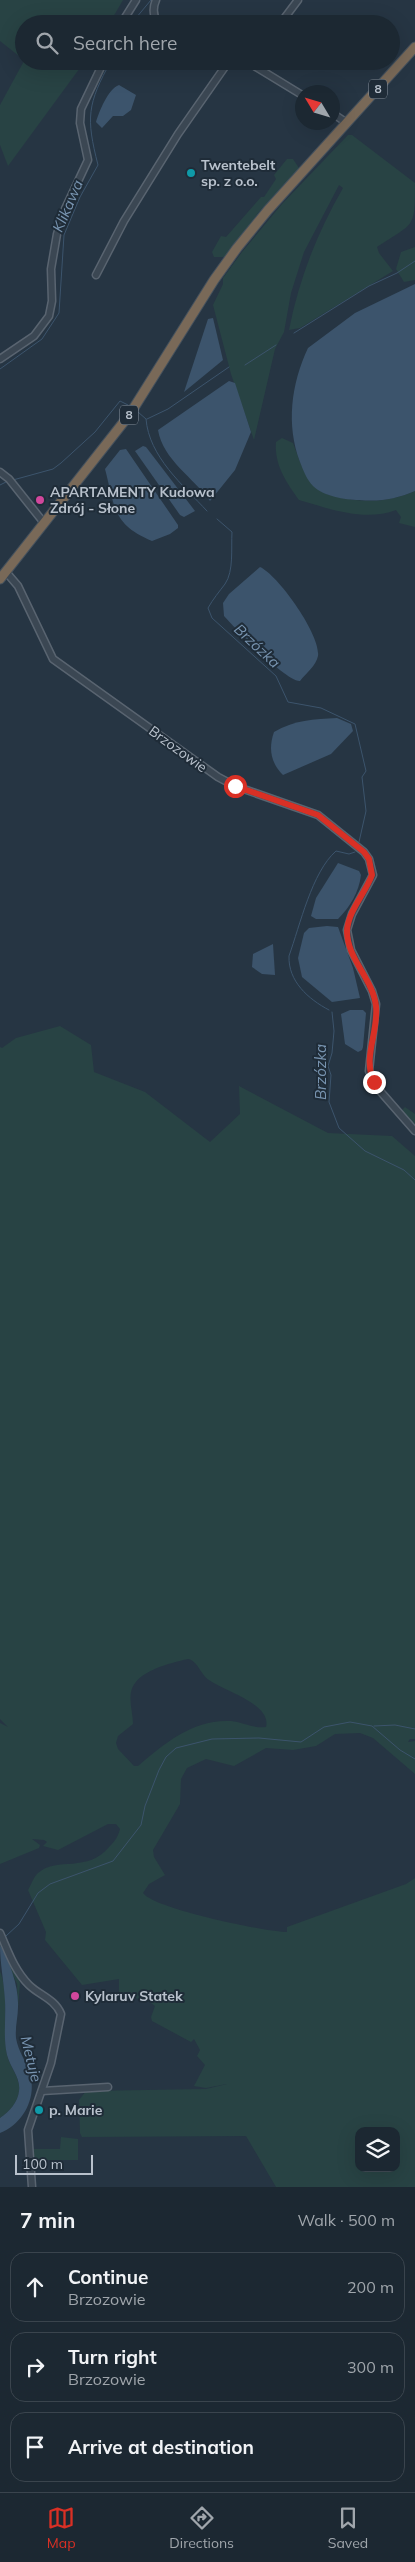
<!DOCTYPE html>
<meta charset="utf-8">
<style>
body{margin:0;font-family:Mulish,sans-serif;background:#25303a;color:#f1f3f6}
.controls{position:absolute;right:15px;bottom:15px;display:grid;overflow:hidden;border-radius:10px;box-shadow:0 5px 20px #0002}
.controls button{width:45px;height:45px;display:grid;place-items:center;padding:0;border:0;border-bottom:1px solid #3a444d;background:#1c2832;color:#f1f3f6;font:25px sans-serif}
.compass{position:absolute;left:295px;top:85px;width:45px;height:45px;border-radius:50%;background:#1c2832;box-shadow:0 5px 20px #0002;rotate:308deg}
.scale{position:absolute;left:15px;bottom:12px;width:78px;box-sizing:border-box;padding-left:5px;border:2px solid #b8c1cc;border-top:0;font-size:14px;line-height:18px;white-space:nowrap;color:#b8c1cc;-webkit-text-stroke:4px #1f2c38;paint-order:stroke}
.stop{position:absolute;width:15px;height:15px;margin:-11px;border:4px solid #d93025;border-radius:50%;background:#fff}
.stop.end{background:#d93025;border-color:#fff;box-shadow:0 1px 5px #0008}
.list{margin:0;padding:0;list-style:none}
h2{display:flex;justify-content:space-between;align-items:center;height:65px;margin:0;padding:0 20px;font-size:21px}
h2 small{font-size:16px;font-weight:400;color:#a0a6ac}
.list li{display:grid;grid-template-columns:32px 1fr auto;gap:15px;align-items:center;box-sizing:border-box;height:70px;margin:0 10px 10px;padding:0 10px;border:1px solid #3a444d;border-radius:15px}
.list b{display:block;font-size:19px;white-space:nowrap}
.list p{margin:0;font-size:16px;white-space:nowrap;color:#a0a6ac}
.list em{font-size:16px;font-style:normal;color:#a0a6ac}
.icon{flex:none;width:28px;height:28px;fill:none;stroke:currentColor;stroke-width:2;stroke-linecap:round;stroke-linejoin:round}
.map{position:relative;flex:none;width:415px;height:2187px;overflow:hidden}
.search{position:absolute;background:#1c2832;box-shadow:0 5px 20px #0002;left:15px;right:15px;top:15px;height:55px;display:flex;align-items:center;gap:12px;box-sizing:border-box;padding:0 18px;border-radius:28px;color:#a0a6ac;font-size:19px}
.sheet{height:305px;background:#1c2832}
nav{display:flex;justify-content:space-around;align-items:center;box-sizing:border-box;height:70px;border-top:1px solid #3a444d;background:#1c2832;font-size:14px;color:#a0a6ac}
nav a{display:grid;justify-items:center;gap:2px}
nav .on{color:#d93025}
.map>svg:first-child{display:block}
.green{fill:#284344;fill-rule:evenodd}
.water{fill:#3c546c}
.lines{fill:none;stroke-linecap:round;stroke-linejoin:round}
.stream{stroke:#3c546c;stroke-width:1}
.minor-casing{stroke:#596470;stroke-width:9}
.highway-casing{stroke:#45515d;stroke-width:11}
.minor{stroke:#3b4753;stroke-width:6}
.highway{stroke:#796958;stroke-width:9}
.route{stroke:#d93025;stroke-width:6}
.culture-dot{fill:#0f9aa8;stroke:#1f2c38;stroke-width:2}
.hotel-dot{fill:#d1479c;stroke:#1f2c38;stroke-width:2}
.labels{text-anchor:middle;stroke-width:4;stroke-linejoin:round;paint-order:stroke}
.shield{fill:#1f2c38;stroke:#8a94a0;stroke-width:1}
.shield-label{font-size:12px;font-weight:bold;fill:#b8c1cc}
.poi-label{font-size:14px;font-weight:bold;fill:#b8c1cc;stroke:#1f2c38;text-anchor:start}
.street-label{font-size:14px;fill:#b8c1cc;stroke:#1f2c38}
.water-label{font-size:15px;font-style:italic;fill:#7894b0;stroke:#1f2c38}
</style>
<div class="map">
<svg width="415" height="2187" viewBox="0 0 415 2187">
<rect width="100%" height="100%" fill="#263543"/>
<g class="green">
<polygon points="0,0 123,0 109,24 24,24 24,60 0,41"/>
<polygon points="24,61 85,61 8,166 0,145 0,105"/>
<path d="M348 135H352L415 183C415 229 415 222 377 247L379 253 393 271 300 328 289 330C299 279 317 233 343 188L339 185 304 252 291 293 284 332 275 349 254 440 231 374 213 305 223 284V278L242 252 282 204Z"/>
<polygon points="287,159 293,159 299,168 259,212 225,257 214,257 212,252 221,236 226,237 261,197 264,197 276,179 274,175"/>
<polygon points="415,247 415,280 404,282 396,269 401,252"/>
<path d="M282 438 293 443C299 459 306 482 322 492 325 494 332 495 336 496 364 504 389 502 415 491V527L399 523 401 517 396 510C365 522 330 509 299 500 287 483 274 465 276 442Z"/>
<path d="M60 1026 91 1045 94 1072 145 1092 210 1142 240 1114 239 1086 328 1133 392 1136 415 1156V1739H410L408 1742 415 1741V1774L373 1738 360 1733 335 1734 316 1746 293 1750 266 1748 234 1766 206 1759 187 1768 181 1779 180 1804 153 1850 154 1857 165 1875 149 1884 143 1893C154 1909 267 1932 287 1932V1927L406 1884 415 1878V2187H276L246 2136 82 2137 80 2133 79 2100 86 2091 206 2089 227 2084 206 2088 194 2086 205 2065 197 2056 200 2050 194 2039 191 2042 152 2021 151 2017 155 2006 147 2000 145 2002 129 1995 125 1998 119 1996V1979L82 1985 45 1940 46 1932 28 1890C31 1885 34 1876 38 1873 58 1856 87 1874 110 1846 115 1841 118 1837 120 1829L116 1824H108L58 1850 43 1846 47 1842 44 1840 32 1839 40 1845 39 1848 0 1864V1723L8 1727 0 1719V1047L2 1048 16 1038ZM188 1659C197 1660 201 1675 209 1680 224 1691 272 1704 266 1727 255 1729 242 1722 231 1721 193 1719 165 1743 138 1766H134L118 1749 116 1743 118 1736 133 1724C133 1714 129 1702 131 1692 135 1671 170 1663 188 1659ZM359 2131H396V2168H359Z"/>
<polygon points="405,1107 415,1114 415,1126 402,1110"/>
<polygon points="0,1936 20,1983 18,2007 17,1984 0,1945"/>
<path d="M0 1971C10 1997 2 2027 7 2055 9 2066 21 2078 19 2091 18 2102 9 2112 0 2118Z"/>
<polygon points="61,2137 78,2139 78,2160 32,2160 33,2149 60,2149"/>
</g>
<g class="water">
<path d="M119 85 136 95 131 110 123 116H113L102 128 96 122C99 112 108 89 119 85Z"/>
<path d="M415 284V491C396 499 380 502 359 500 345 500 323 496 313 486 307 480 303 470 300 462 286 425 291 384 308 348L355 313Z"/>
<polygon points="213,318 223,360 184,392 208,319"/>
<path d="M229 381 235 383 251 432 235 470 210 501C194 478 163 460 158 430Z"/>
<polygon points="143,446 146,447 195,511 184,517 180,515 135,451"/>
<path d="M126 449 178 525V528L170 534 152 541C112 524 115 507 105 469L120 450Z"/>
<path d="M260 567C278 575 321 635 318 656 316 666 306 673 300 681 286 682 236 629 224 616L223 603 229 594Z"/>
<path d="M337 718 351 724 353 731 331 754 283 775C271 763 268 749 274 732 294 720 314 719 337 718Z"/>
<path d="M338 863 359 871 361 875C359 892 350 907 338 919H316L311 916 316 898Z"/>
<polygon points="327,926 338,927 353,968 360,998 332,1002 302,977 298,958 304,933 309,928"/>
<polygon points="273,944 275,975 262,974 252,967 253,954"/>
<polygon points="350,1010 363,1010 366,1013 363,1047 362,1050 358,1052 345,1044 341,1014"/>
<path d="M0 1945C10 1962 19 1987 18 2007 18 2017 15 2027 16 2038 18 2051 26 2061 30 2074 37 2098 23 2124 0 2133V2118C9 2112 18 2102 19 2091 21 2078 10 2067 7 2055 3 2037 6 2020 5 2001 4 1982 0 1964 0 1945Z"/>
</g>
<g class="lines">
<g class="stream">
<polyline points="131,24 151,0"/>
<polyline points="294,333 369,286 397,273 415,261"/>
<polyline points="245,365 276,345"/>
<path d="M0 369 42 339 59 313 64 235 80 197 98 165C86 118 87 104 111 61"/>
<polyline points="138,412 146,419"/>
<path d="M146 419C149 457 183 485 207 511"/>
<polyline points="147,419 168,409 229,367"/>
<polyline points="13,480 53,469 61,463 95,432 120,401 128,405"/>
<polyline points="0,485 6,482"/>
<path d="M217 519 232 532C231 548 234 571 225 584 219 592 213 599 208 608L212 618 276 676 288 702 321 708 355 724 366 771 362 777 366 811 359 842"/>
<path d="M329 1010C308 999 288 981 289 956 300 925 312 872 336 851L349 854 355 852"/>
<polyline points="332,1012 334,1031 332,1053 328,1066 331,1075 329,1102 339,1128 365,1151 404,1170 415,1180"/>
<polyline points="374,1726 395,1725 415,1729"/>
<polyline points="6,1936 19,1924 38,1893 50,1884 113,1861 141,1825 145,1806 159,1770 166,1757 176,1748 212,1739 259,1738 301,1742 324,1727 350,1722 372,1726 400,1750 415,1759"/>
</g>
<g class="minor-casing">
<g id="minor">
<path d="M156 0C152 9 153 16 158 24"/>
<polyline points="121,24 136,0"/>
<polyline points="280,24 298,0"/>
<polyline points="246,61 302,95"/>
<polyline points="332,113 347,123"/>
<polyline points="96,275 124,221 178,134 229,61"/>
<polyline points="0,359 34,336 49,316 52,301 51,269 57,234 65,209 88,160 80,123 81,109 104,61"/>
<polyline points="0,472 9,479 44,523"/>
<polyline points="6,572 18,586 53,659 218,777 235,786 318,815 364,852 369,859 373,875 352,914 347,930 351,950 372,991 376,1004 369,1071 380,1091 415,1131"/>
<path d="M0 1933C8 1951 14 1970 29 1985 39 1995 55 1999 61 2014L51 2063 28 2130 32 2187"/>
<polyline points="42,2091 108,2087"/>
</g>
</g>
<g class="highway-casing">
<polyline id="highway" points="0,579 130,414 214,280 237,248 268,210 415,47"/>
</g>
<use href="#minor" class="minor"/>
<use href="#highway" class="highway"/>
</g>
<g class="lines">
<path class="route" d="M235 786 318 815 364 852 369 859 372 875C365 894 348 911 347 931 347 959 373 979 376 1006 379 1032 362 1057 374 1082"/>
</g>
<g class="culture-dot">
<circle cx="191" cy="173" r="5"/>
<circle cx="39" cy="2110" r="5"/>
</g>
<g class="hotel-dot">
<circle cx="40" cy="500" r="5"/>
<circle cx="75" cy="1996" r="5"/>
</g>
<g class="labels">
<g class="shield">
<rect x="369" y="79.5" width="18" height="19" rx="4"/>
<rect x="120" y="405.5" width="18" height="19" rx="4"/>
</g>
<g class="shield-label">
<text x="378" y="93">8</text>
<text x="129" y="419">8</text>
</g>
<g class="poi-label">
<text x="201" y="170">Twentebelt<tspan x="201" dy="16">sp. z o.o.</tspan></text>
<text x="50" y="497">APARTAMENTY Kudowa<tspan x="50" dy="16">Zdrój - Słone</tspan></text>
<text x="85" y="2001">Kylaruv Statek</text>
<text x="49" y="2115">p. Marie</text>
</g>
<g class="street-label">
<text transform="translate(178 749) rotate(36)" y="5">Brzozowie</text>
</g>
<g class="water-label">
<text transform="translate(68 206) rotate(-67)" y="5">Klikawa</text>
<text transform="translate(257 646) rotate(43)" y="5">Brzózka</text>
<text transform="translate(321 1072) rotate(-90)" y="5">Brzózka</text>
<text transform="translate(31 2059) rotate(76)" y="5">Metuje</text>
</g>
</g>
</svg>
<div class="controls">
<button><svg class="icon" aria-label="layers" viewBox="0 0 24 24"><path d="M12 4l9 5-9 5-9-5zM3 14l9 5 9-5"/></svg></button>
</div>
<svg class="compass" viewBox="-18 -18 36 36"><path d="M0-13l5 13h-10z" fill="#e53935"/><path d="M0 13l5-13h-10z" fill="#a0a6ac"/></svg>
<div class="scale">100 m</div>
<div class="stop" style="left:235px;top:786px"></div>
<div class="stop end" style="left:374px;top:1082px"></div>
<div class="search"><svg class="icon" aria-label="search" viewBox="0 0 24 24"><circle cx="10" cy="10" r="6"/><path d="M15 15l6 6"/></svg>Search here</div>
</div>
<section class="sheet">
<h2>7 min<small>Walk · 500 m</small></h2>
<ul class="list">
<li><svg class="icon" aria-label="ahead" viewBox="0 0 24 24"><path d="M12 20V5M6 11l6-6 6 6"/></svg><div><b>Continue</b><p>Brzozowie</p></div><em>200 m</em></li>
<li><svg class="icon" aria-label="right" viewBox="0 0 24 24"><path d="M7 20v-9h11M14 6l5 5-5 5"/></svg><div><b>Turn right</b><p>Brzozowie</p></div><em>300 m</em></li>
<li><svg class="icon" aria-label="arrive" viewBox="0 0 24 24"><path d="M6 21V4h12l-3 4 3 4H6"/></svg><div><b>Arrive at destination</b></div></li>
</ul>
</section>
<nav>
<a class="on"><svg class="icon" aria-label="map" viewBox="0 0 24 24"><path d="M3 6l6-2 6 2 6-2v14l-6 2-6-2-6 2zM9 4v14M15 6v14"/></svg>Map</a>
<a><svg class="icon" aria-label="directions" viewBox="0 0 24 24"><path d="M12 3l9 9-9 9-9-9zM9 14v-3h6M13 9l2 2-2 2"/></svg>Directions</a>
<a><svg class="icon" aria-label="saved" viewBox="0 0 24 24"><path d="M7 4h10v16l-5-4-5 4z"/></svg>Saved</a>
</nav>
